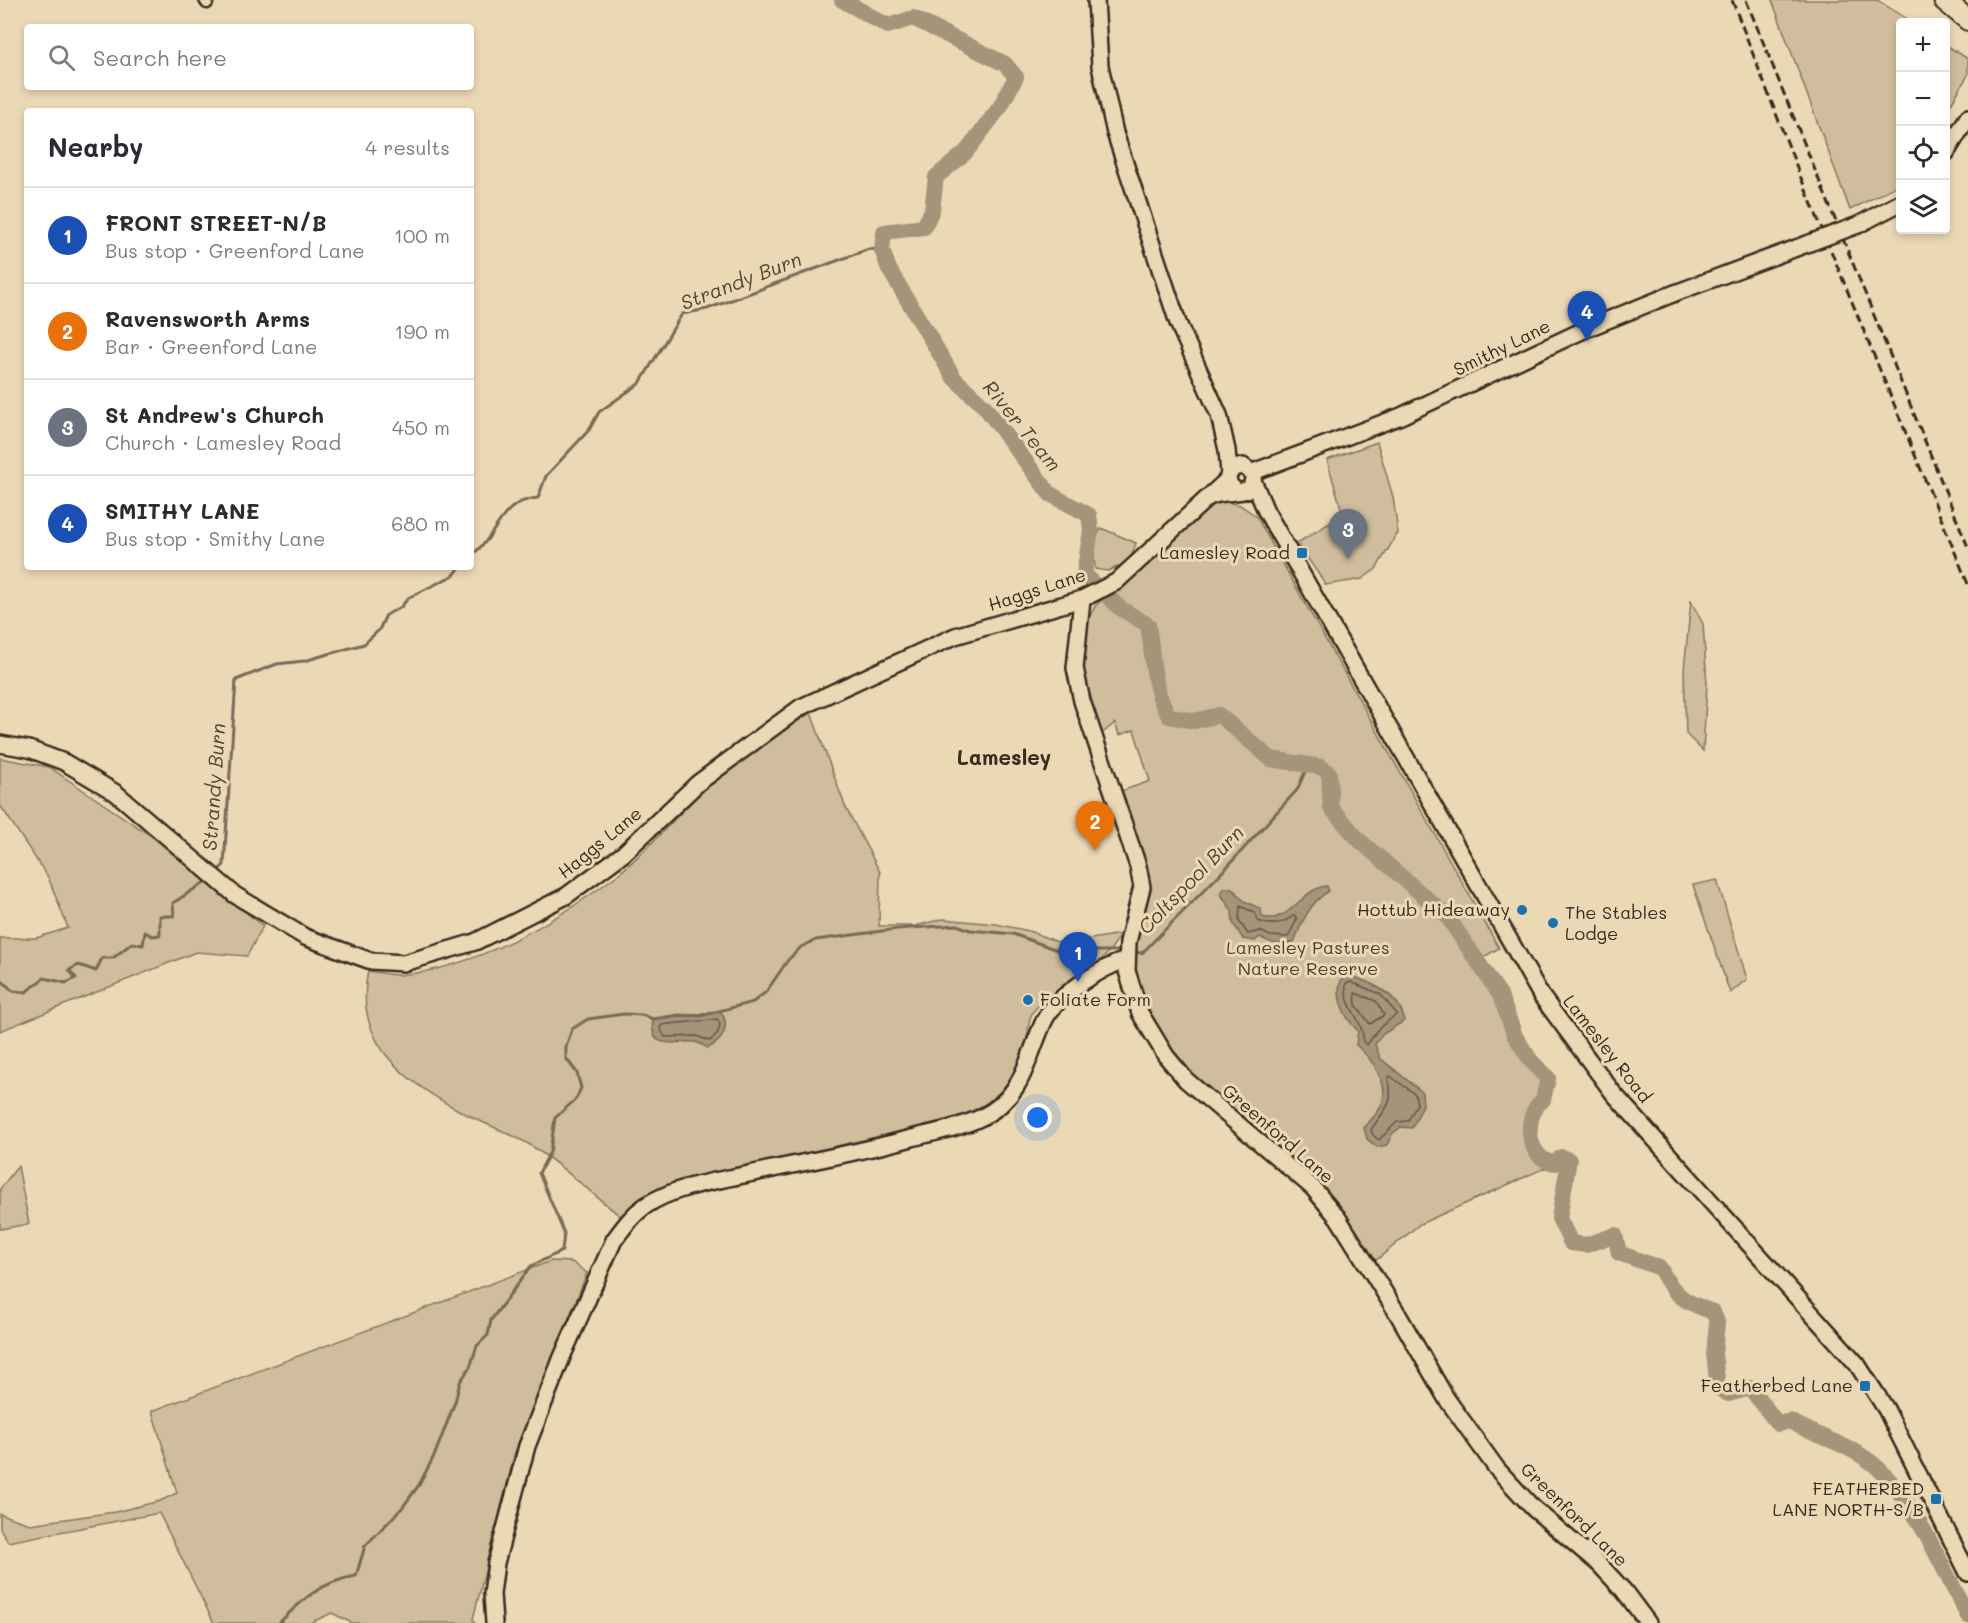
<!DOCTYPE html>
<meta charset="utf-8">
<style>
body{margin:0;font-family:Mali,sans-serif;background:#f7f7f7;color:#2b2b33}
.controls{position:absolute;right:18px;top:18px;display:grid;overflow:hidden;border-radius:6px;box-shadow:0 3px 9px #0003}
.controls button{width:54px;height:54px;display:grid;place-items:center;padding:0;border:0;border-bottom:2px solid #e1e1e2;background:#fff;color:#2b2b33;font:30px sans-serif}
.you{position:absolute;left:1038px;top:1118px;width:21px;height:21px;margin:-15px;border:4px solid #fff;border-radius:50%;background:#1a73e8;box-shadow:0 0 0 9px #1a73e833}
.badge{display:grid;place-items:center;width:39px;height:39px;border-radius:50%;background:#2563eb;color:#fff;font-size:20px;font-weight:700}
.pin{position:absolute;translate:-50% -50px;filter:drop-shadow(0 2px 3px #0008)}
.pin::after{content:'';position:absolute;top:32px;width:21px;height:18px;background:inherit;clip-path:polygon(0 0,100% 0,50% 100%)}
.list{margin:0;padding:0;list-style:none}
h2{display:flex;justify-content:space-between;align-items:center;height:78px;margin:0;padding:0 24px;font-size:26px}
h2 small{font-size:20px;font-weight:400;color:#7c7c81}
.list li{display:grid;grid-template-columns:39px 1fr auto;gap:18px;align-items:center;box-sizing:border-box;height:96px;padding:0 24px;border-top:2px solid #e1e1e2}
.list b{display:block;font-size:22px;white-space:nowrap}
.list p{margin:0;font-size:20px;white-space:nowrap;color:#7c7c81}
.list em{font-size:20px;font-style:normal;color:#7c7c81}
.icon{flex:none;width:33px;height:33px;fill:none;stroke:currentColor;stroke-width:2;stroke-linecap:round;stroke-linejoin:round}
.map{position:relative;flex:none;width:1968px;height:1623px;overflow:hidden}
.search{position:absolute;background:#fff;box-shadow:0 3px 9px #0003;left:24px;top:24px;width:450px;height:66px;display:flex;align-items:center;gap:15px;box-sizing:border-box;padding:0 21px;border-radius:6px;color:#7c7c81;font-size:22px}
.panel{position:absolute;background:#fff;box-shadow:0 3px 9px #0003;left:24px;top:108px;width:450px;height:462px;border-radius:6px}
.map>svg:first-child{display:block}
.green{fill:#cfbd9d;stroke:#85745e;stroke-width:1.5}
.water{fill:#a5937a;stroke:#7b6955;stroke-width:1.5}
.lines{fill:none;stroke-linecap:round;stroke-linejoin:round}
.shore{stroke:#655443;stroke-width:1.5}
.stream{stroke:#7b6955;stroke-width:3}
.river{stroke:#a5937a;stroke-width:16}
.street-casing{stroke:#3b2a1e;stroke-width:15}
.secondary-casing{stroke:#3b2a1e;stroke-width:20}
.highway-casing{stroke:#3b2a1e;stroke-width:24}
.street{stroke:#ebd9b6;stroke-width:10}
.secondary{stroke:#ebd9b6;stroke-width:15}
.highway{stroke:#ebd9b6;stroke-width:20}
.rail{stroke:#3b2a1e;stroke-width:3;stroke-dasharray:9 4.5;stroke-linecap:butt}
.secondary-bridge-casing{stroke:#3b2a1e;stroke-width:20;stroke-linecap:butt}
.secondary-bridge{stroke:#ebd9b6;stroke-width:15}
.poi-dot{fill:#1f6fb2;stroke:#ebd9b6;stroke-width:2}
.labels{text-anchor:middle;stroke-width:6;stroke-linejoin:round;paint-order:stroke}
.street-label{font-size:18px;fill:#3b2a1e;stroke:#ebd9b6}
.poi-label{font-size:18px;fill:#3b2a1e;stroke:#ebd9b6;text-anchor:end}
.park-label{font-size:18px;fill:#514031;stroke:#ebd9b6}
.water-label{font-size:20px;font-style:italic;fill:#564435;stroke:#ebd9b6}
.quarter-label{font-size:21px;font-weight:bold;fill:#3b2a1e;stroke:#ebd9b6}
</style>
<div class="map">
<svg width="1968" height="1623" viewBox="0 0 1968 1623">
<rect width="100%" height="100%" fill="#ebd9b6"/>
<filter id="ink" filterUnits="userSpaceOnUse"><feTurbulence type="fractalNoise" baseFrequency=".0167" numOctaves="2"/><feDisplacementMap in="SourceGraphic" scale="12" xChannelSelector="R" yChannelSelector="G"/><feConvolveMatrix kernelMatrix="1 2 1 2 8 2 1 2 1" color-interpolation-filters="sRGB"/></filter>
<g filter="url(#ink)">
<g class="green">
<polygon points="1772,0 1877,0 1912,22 1900,22 1900,184 1850,210"/>
<polygon points="1946,45 1968,59 1968,75 1946,112"/>
<polygon points="1377,442 1393,497 1398,533 1376,569 1362,579 1326,585 1297,543 1343,515 1327,460"/>
<path d="M1221 501 1240 505 1256 516 1499 948 1477 961 1500 995 1515 1036 1531 1061 1548 1078 1543 1100 1534 1106 1528 1125 1540 1156 1547 1162 1556 1163 1420 1224 1368 1267 1338 1218 1166 1056 1126 960C1135 950 1137 940 1141 927 1159 874 1134 840 1119 792L1150 781 1134 730 1119 735 1115 723 1099 736C1086 691 1067 649 1096 605L1207 507Z"/>
<polygon points="1101,528 1136,543 1130,561 1108,571 1095,569 1093,544"/>
<polygon points="1691,601 1703,624 1707,684 1703,751 1686,734 1684,670"/>
<path d="M811 713 845 806 880 872 879 926H915L943 919 996 924 1029 931 1063 944 1120 934C1102 973 1064 978 1036 1008 1027 1017 1030 1027 1027 1038 1013 1083 999 1103 954 1118L669 1187 647 1196 620 1216C591 1193 562 1165 530 1145 511 1133 488 1126 468 1115 409 1085 352 1045 368 971 378 972 389 975 399 975 473 970 559 920 616 876 648 850 674 818 704 790 736 761 774 735 811 713Z"/>
<polygon points="0,758 49,767 167,847 263,926 247,956 196,952 0,1031 0,938 36,938 68,928 48,877 0,805"/>
<polygon points="1717,880 1747,979 1730,993 1693,885"/>
<polygon points="18,1166 29,1224 0,1229 0,1189"/>
<polygon points="551,1261 572,1262 587,1273 515,1452 473,1619 475,1623 352,1623 332,1613 310,1623 214,1623 159,1513 8,1542 0,1528 0,1514 30,1524 115,1512 160,1501 177,1493 152,1411"/>
</g>
<g class="water">
<path d="M1327 886 1329 891C1310 902 1302 922 1294 942 1281 945 1271 945 1260 937L1255 941 1243 939 1233 923 1232 911 1220 893 1225 888H1232L1244 901 1261 909 1262 917C1290 925 1301 888 1327 886Z"/>
<path d="M1345 974C1368 981 1402 994 1404 1021L1383 1034 1375 1044 1380 1058 1422 1092 1423 1105 1412 1128 1401 1127 1392 1134 1387 1145 1377 1147 1367 1139 1364 1128C1369 1121 1378 1114 1381 1106 1391 1084 1372 1059 1356 1045L1358 1031C1344 1017 1331 991 1345 974Z"/>
<path d="M721 1012C731 1026 723 1041 708 1048 704 1046 699 1043 695 1042 678 1040 648 1053 653 1019Z"/>
</g>
<g class="lines">
<g class="shore">
<path d="M1240 906 1254 912 1258 921C1271 927 1283 924 1294 915L1297 919 1288 937 1270 936 1260 931 1248 934 1239 921Z"/>
<path d="M1351 982 1380 994 1397 1014 1378 1029 1367 1045 1363 1042C1365 1020 1343 1007 1346 983Z"/>
<polygon points="1355,993 1376,1001 1384,1015 1370,1024 1356,1005"/>
<path d="M717 1019C724 1026 716 1037 709 1041L697 1036 665 1037 660 1028 662 1025C681 1022 698 1022 717 1019Z"/>
<path d="M1390 1076 1415 1094 1417 1104 1408 1121 1397 1122 1379 1140 1373 1135 1371 1130C1383 1110 1396 1105 1388 1079Z"/>
</g>
<g class="stream">
<path d="M471 555C499 537 498 501 538 498L546 476 589 430 599 412 640 383 682 314 707 309 869 249 882 250"/>
<polyline points="215,873 224,865 236,680 277,664 304,661 364,644 379,630 386,615 401,607 408,598 454,575 460,567"/>
<polyline points="1134,952 1142,953 1226,868 1297,790 1308,765"/>
<polyline points="0,979 13,991 26,992 44,978 66,983 76,978 69,970 79,965 96,971 102,958 113,958 132,943 143,945 145,932 152,936 160,935 160,916 174,916 173,903 208,880"/>
<path d="M279 1623C303 1599 321 1582 356 1576L365 1546 402 1508 419 1485 435 1454 455 1402 460 1382 470 1367 477 1346 488 1335 491 1320 531 1266 562 1251 564 1233 539 1173 550 1152 555 1118 576 1099 581 1088 577 1073 566 1058V1047L572 1029 588 1019 624 1014 642 1015 653 1019 679 1015 700 1016 753 1002 766 992 788 960 801 947 816 940 897 929 957 925 970 930 1013 934 1060 951H1124"/>
</g>
<path class="river" d="M842 0 888 26 913 18 1005 64 1016 77 1000 107 966 152 936 177 932 210 924 227 884 232 882 250 889 269 954 378 985 407 1050 494 1089 515 1091 530 1084 574 1120 608 1148 625C1154 658 1151 687 1169 716L1194 721 1219 715 1271 759 1321 767 1329 773 1331 808 1359 840 1447 916 1500 995 1515 1036 1531 1061 1548 1078 1543 1100C1522 1115 1526 1161 1556 1163L1561 1157 1569 1160 1559 1218 1571 1243 1586 1245 1615 1235 1619 1253 1660 1268C1674 1296 1684 1302 1713 1312L1717 1322 1714 1354 1718 1388 1728 1394 1750 1388 1778 1424 1790 1421C1819 1438 1855 1446 1879 1469 1919 1508 1942 1568 1968 1616"/>
<g class="street-casing">
<polyline id="street" points="205,0 207,3"/>
</g>
<g class="secondary-casing">
<g id="secondary">
<polyline points="1096,0 1100,66 1115,133 1178,323 1219,415 1227,450 1229,473"/>
<polyline points="1946,153 1968,117"/>
<polyline points="1858,225 1900,203"/>
<polyline points="1253,472 1401,416 1588,328 1675,293"/>
<polyline points="1254,483 1266,511 1542,997 1614,1094 1857,1364 1886,1409 1968,1573"/>
<path d="M1212 496C1225 490 1239 495 1251 488L1254 474 1243 466 1233 468 1228 476 1229 484 1237 492"/>
<polyline points="1082,599 1075,668 1082,701 1138,866 1142,887 1128,942 1127,971 1140,1013 1166,1056 1186,1080 1313,1188 1338,1218 1396,1311 1446,1398 1497,1469 1533,1508 1599,1564 1624,1591 1648,1623"/>
<polyline points="0,744 29,749 64,762 116,793 235,895 305,937 371,961 404,963 475,942 566,896 623,854 698,783 801,707 955,636 1082,599 1116,582 1228,479"/>
<path d="M494 1623 492 1594 496 1563 527 1446 562 1357 614 1240C623 1228 632 1215 645 1206 673 1187 711 1182 744 1175 800 1163 857 1153 912 1138 935 1132 960 1128 982 1117 1024 1096 1026 1060 1044 1021 1056 996 1100 968 1126 960"/>
</g>
</g>
<g class="highway-casing">
<polyline id="highway" points="1944,0 1968,20"/>
</g>
<use href="#street" class="street"/>
<use href="#secondary" class="secondary"/>
<use href="#highway" class="highway"/>
<g class="rail">
<polyline points="1732,0 1801,178 1968,584"/>
<polyline points="1746,0 1968,547"/>
</g>
<g class="secondary-bridge-casing">
<polyline id="secondary-bridge" points="1675,293 1858,225"/>
</g>
<use href="#secondary-bridge" class="secondary-bridge"/>
</g>
</g>
<g class="poi-dot">
<rect x="1296" y="547" width="12" height="12" rx="3"/>
<circle cx="1522" cy="910" r="6"/>
<circle cx="1553" cy="923" r="6"/>
<circle cx="1028" cy="1000" r="6"/>
<rect x="1859" y="1380" width="12" height="12" rx="3"/>
<rect x="1930" y="1493" width="12" height="12" rx="3"/>
</g>
<g class="labels">
<g class="street-label">
<text transform="translate(1502 348) rotate(-26)" y="6">Smithy Lane</text>
<text transform="translate(1037 590) rotate(-18)" y="6">Haggs Lane</text>
<text transform="translate(600 843) rotate(-39)" y="6">Haggs Lane</text>
<text transform="translate(1607 1049) rotate(52)" y="6">Lamesley Road</text>
<text transform="translate(1278 1134) rotate(41)" y="6">Greenford Lane</text>
<text transform="translate(1574 1515) rotate(44)" y="6">Greenford Lane</text>
</g>
<g class="poi-label">
<text x="1290" y="559">Lamesley Road</text>
<text x="1510" y="916">Hottub Hideaway</text>
<text x="1565" y="919" text-anchor="start">The Stables<tspan x="1565" dy="21">Lodge</tspan></text>
<text x="1040" y="1006" text-anchor="start">Foliate Form</text>
<text x="1853" y="1392">Featherbed Lane</text>
<text x="1924" y="1495">FEATHERBED<tspan x="1924" dy="21">LANE NORTH-S/B</tspan></text>
</g>
<g class="park-label">
<text x="1308" y="954">Lamesley Pastures<tspan x="1308" dy="21">Nature Reserve</tspan></text>
</g>
<g class="water-label">
<text transform="translate(741 281) rotate(-21)" y="7">Strandy Burn</text>
<text transform="translate(1022 426) rotate(51)" y="7">River Team</text>
<text transform="translate(214 787) rotate(-86)" y="7">Strandy Burn</text>
<text transform="translate(1191 880) rotate(-46)" y="7">Coltspool Burn</text>
</g>
<g class="quarter-label">
<text x="1004" y="765">Lamesley</text>
</g>
</g>
</svg>
<div class="controls">
<button>+</button>
<button>−</button>
<button><svg class="icon" aria-label="locate" viewBox="0 0 24 24"><circle cx="12" cy="12" r="6"/><path d="M12 2v4M12 18v4M2 12h4M18 12h4"/></svg></button>
<button><svg class="icon" aria-label="layers" viewBox="0 0 24 24"><path d="M12 4l9 5-9 5-9-5zM3 14l9 5 9-5"/></svg></button>
</div>
<div class="you"></div>
<div class="pin badge" style="left:1078px;top:982px;background:#1a4fb4">1</div>
<div class="pin badge" style="left:1095px;top:851px;background:#e8710a">2</div>
<div class="pin badge" style="left:1348px;top:559px;background:#6b7280">3</div>
<div class="pin badge" style="left:1587px;top:341px;background:#1a4fb4">4</div>
<div class="search"><svg class="icon" aria-label="search" viewBox="0 0 24 24"><circle cx="10" cy="10" r="6"/><path d="M15 15l6 6"/></svg>Search here</div>
<section class="panel">
<h2>Nearby<small>4 results</small></h2>
<ul class="list">
<li><span class="badge" style="background:#1a4fb4">1</span><div><b>FRONT STREET-N/B</b><p>Bus stop · Greenford Lane</p></div><em>100 m</em></li>
<li><span class="badge" style="background:#e8710a">2</span><div><b>Ravensworth Arms</b><p>Bar · Greenford Lane</p></div><em>190 m</em></li>
<li><span class="badge" style="background:#6b7280">3</span><div><b>St Andrew's Church</b><p>Church · Lamesley Road</p></div><em>450 m</em></li>
<li><span class="badge" style="background:#1a4fb4">4</span><div><b>SMITHY LANE</b><p>Bus stop · Smithy Lane</p></div><em>680 m</em></li>
</ul>
</section>
</div>
